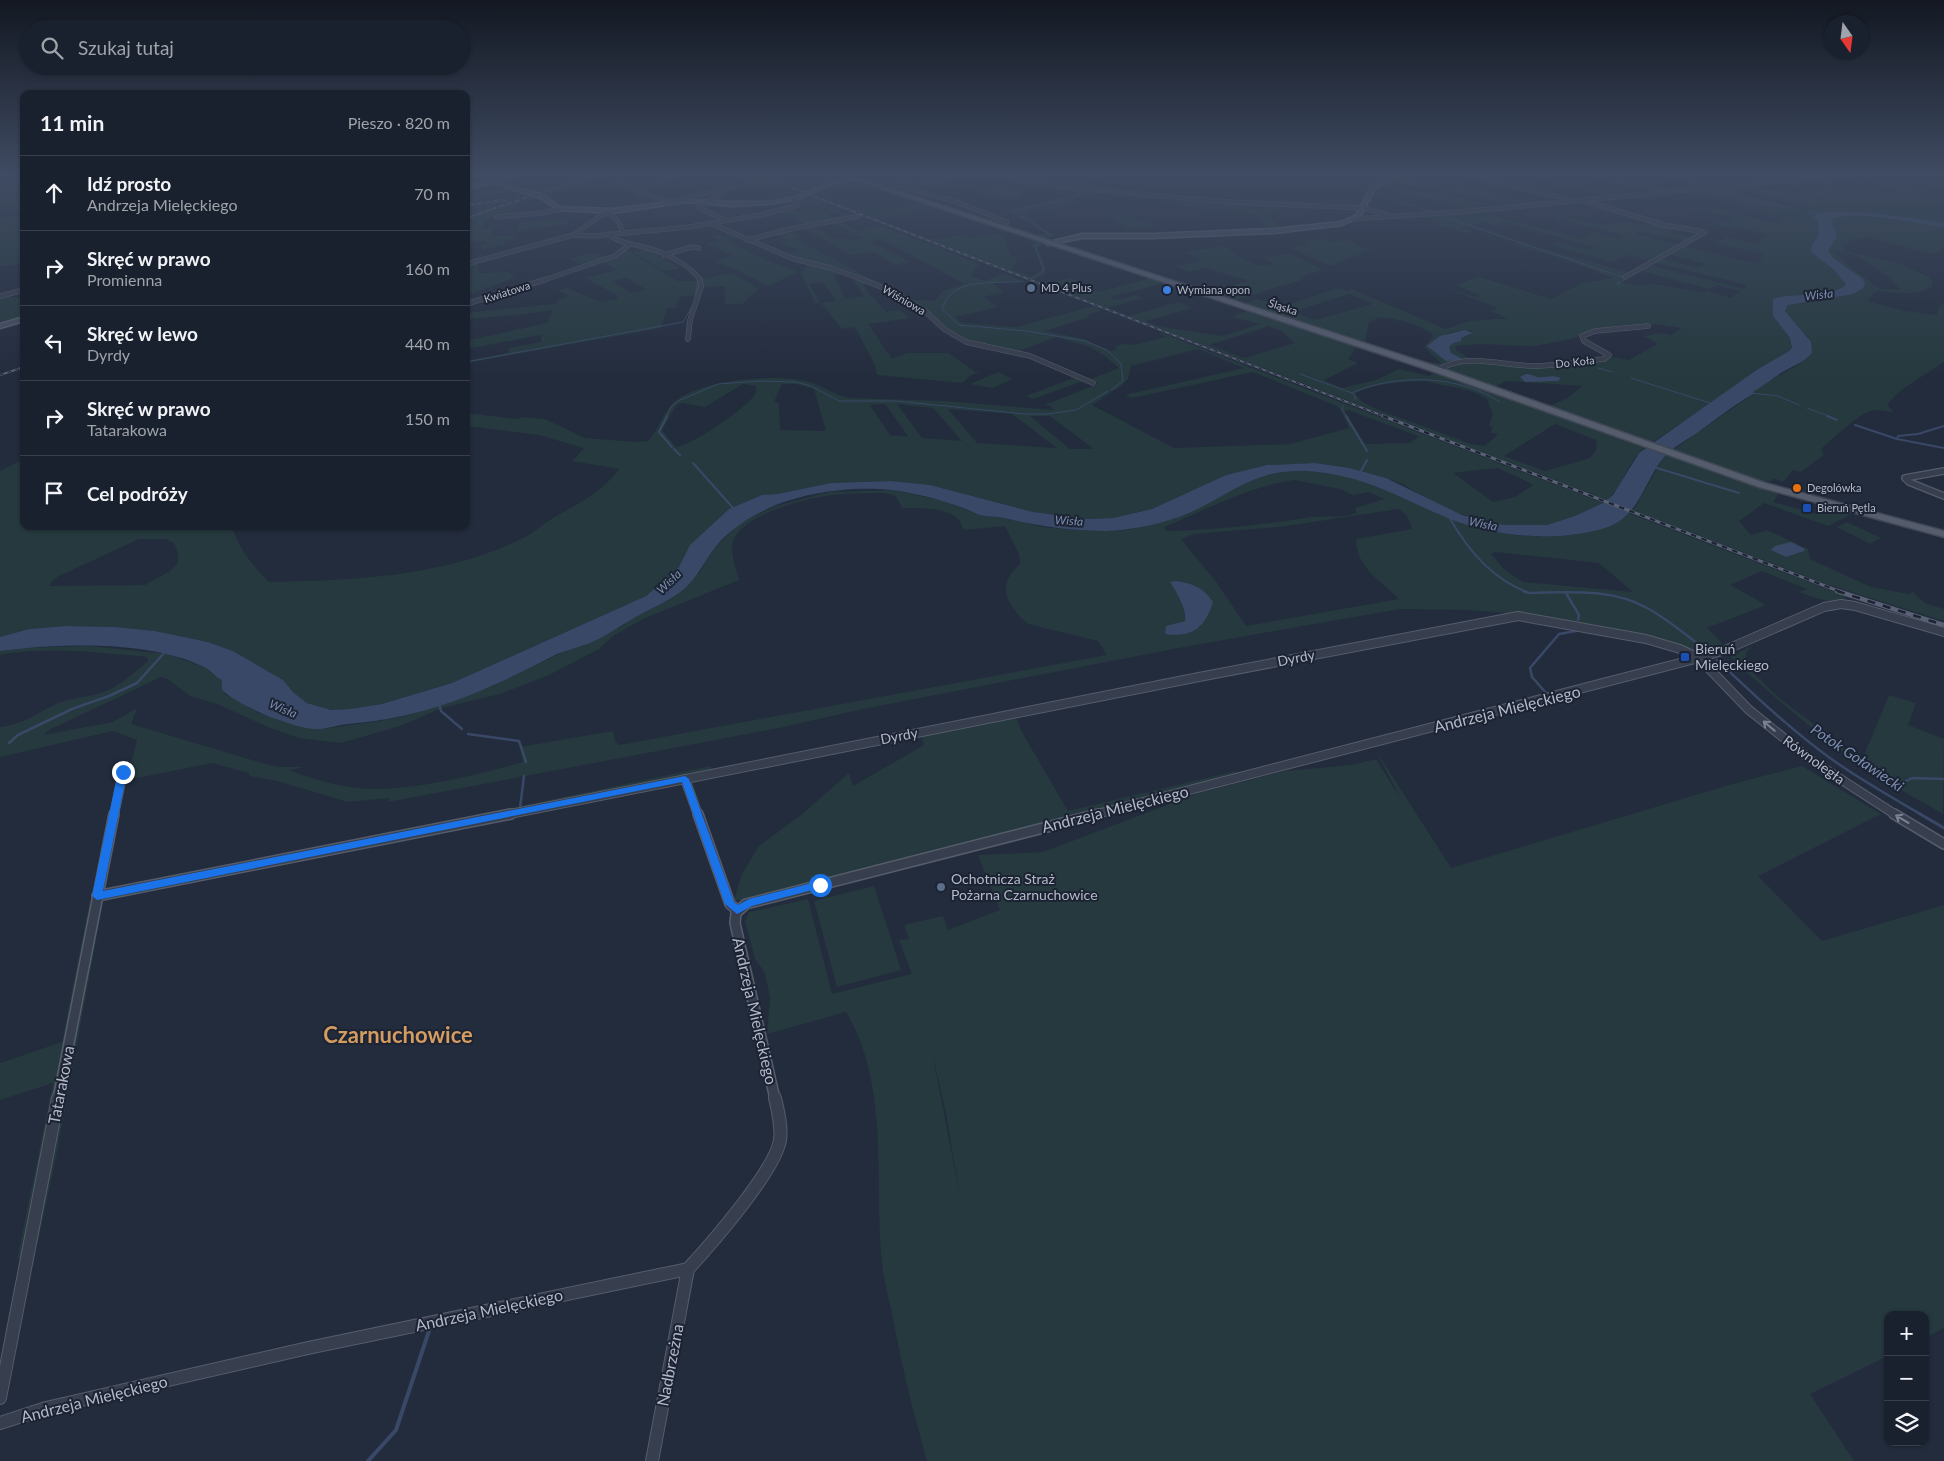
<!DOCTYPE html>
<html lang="pl">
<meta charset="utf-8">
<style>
body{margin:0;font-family:Lato,sans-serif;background:#272e3a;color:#f1f3f6}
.controls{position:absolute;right:15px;bottom:15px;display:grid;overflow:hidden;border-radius:10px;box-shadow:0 1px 4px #0004}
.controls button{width:45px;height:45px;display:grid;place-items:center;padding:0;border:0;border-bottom:1px solid #383e4a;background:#1a212e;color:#f1f3f6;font:25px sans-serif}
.compass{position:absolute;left:1824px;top:15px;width:45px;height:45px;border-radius:50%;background:#1a212e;box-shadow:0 1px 4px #0004;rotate:166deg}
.stop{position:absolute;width:15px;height:15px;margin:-11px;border:4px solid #1a73e8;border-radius:50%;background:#fff}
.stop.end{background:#1a73e8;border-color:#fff;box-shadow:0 1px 5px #0008}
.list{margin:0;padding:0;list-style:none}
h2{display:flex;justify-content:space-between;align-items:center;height:65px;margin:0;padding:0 20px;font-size:21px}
h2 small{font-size:16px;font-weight:400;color:#9fa3aa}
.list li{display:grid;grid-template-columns:32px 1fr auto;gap:15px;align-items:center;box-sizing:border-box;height:75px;padding:0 20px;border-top:1px solid #383e4a}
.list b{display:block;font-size:19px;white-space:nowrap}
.list p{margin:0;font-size:16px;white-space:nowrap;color:#9fa3aa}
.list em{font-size:16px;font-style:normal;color:#9fa3aa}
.icon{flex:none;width:28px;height:28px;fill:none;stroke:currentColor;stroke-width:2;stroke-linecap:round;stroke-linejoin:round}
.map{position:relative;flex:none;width:1944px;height:1461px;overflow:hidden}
.search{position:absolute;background:#1a212e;box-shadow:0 1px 4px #0004;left:20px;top:20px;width:450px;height:55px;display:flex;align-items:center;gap:12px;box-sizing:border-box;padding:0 18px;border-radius:28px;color:#9fa3aa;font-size:19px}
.panel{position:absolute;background:#1a212e;box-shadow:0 1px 4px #0004;left:20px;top:90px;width:450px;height:440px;border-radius:10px}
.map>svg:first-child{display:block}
.green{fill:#25393e;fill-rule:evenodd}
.water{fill:#384866}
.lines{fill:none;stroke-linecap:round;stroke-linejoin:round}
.stream-far4{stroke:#384866;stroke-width:1}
.stream-far3{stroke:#384866;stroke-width:2}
.stream-far2{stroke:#384866;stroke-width:2.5}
.stream-far1{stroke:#384866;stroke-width:3}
.stream{stroke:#384866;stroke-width:4}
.street-far5-casing{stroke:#555c6b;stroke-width:5}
.street-far4-casing{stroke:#555c6b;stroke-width:5.5}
.street-far3-casing{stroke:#555c6b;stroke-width:8}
.street-far2-casing{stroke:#555c6b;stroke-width:10}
.street-far1-casing{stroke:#555c6b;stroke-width:12}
.street-casing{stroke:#555c6b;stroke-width:14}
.secondary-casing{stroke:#555c6b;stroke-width:3}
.primary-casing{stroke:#404756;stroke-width:3}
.street-far5{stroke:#373e4d;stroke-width:4}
.street-far4{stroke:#373e4d;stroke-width:4.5}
.street-far3{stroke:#373e4d;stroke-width:5.5}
.street-far2{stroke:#373e4d;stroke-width:8}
.street-far1{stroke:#373e4d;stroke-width:9}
.street{stroke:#373e4d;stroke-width:12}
.secondary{fill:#454d60;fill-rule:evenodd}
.primary{fill:#555d6d;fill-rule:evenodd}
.rail-far2-casing{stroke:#596274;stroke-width:2}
.rail-far1-casing{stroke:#596274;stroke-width:3}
.rail-casing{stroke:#596274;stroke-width:4.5}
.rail-far2{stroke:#1c2332;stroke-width:1;stroke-dasharray:4;stroke-linecap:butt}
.rail-far1{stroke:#1c2332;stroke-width:2;stroke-dasharray:5.5;stroke-linecap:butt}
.rail{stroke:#1c2332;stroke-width:2.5;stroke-dasharray:8;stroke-linecap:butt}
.oneway{stroke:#7b8291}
.route{fill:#1a73e8}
.service-dot{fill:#5c6f8a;stroke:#1c2332;stroke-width:2}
.shop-dot{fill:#3f7fe0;stroke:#1c2332;stroke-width:2}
.food-dot{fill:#e8710a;stroke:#1c2332;stroke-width:2}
.transit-dot{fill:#1a4fb4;stroke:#1c2332;stroke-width:2}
.labels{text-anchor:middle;stroke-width:4;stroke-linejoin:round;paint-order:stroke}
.far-poi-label{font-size:11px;fill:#b3b9c8;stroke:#1c2332;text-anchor:start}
.far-street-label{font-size:11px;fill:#b3b9c8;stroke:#1c2332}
.far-water-label{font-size:12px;font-style:italic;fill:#7b8db0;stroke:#1c2332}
.poi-label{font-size:14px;fill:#b3b9c8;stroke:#1c2332;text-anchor:start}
.street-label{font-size:14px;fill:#b3b9c8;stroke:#1c2332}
.water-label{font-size:15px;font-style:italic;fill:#7b8db0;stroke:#1c2332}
.near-street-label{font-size:16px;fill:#b3b9c8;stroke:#1c2332}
.near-district-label{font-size:22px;font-weight:bold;fill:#d59c61;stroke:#1c2332}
</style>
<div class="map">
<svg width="1944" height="1461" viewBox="0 0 1944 1461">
<rect width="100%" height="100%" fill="#232c3d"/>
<g class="green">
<polygon points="605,172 645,172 593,180 552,193 540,194"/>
<path d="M726 172H746L776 183C754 188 744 184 726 172Z"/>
<polygon points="904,172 944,172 962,176 942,179 922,175 901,181 888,178"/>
<polygon points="1511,172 1525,172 1624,196 1612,197"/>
<path d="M1535 172C1554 172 1571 175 1590 179L1583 182 1639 195H1633Z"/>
<polygon points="1568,172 1597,172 1595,173 1670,191 1659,193"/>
<polygon points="1646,172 1670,172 1724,187 1710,188"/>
<path d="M1403 174 1402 176 1451 190 1462 186 1491 193 1498 191 1503 192 1496 194 1531 204 1498 208 1495 206 1507 205 1449 191 1443 194 1481 203 1472 205 1486 209 1473 210 1428 198 1423 200 1393 190C1409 187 1432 197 1445 191L1425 184 1413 187 1390 181Z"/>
<path d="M1869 174 1907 192 1892 184H1907L1924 191H1913C1918 194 1931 196 1937 195L1931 193 1944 195V223L1857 212H1824L1811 217C1819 224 1821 229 1817 240L1833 269 1841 276 1846 285C1827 299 1795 291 1773 299V316L1790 338 1792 348 1789 351 1758 369 1722 396 1650 444 1548 407 1567 398 1582 386 1506 381 1493 388 1441 370C1467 355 1498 366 1525 367 1552 368 1580 362 1606 360L1611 357 1629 360 1658 344 1644 336 1661 333 1671 335 1682 328 1655 324 1583 334 1571 339 1535 346 1480 344 1455 346 1456 350 1473 361 1446 363 1439 368 1242 304 1258 299 1281 307 1338 288 1347 291 1352 289 1445 329 1470 321 1493 319H1508L1491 311 1498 308 1448 289 1479 298V295L1455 285 1479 277 1551 299 1583 283 1612 278 1567 260 1514 245 1518 243 1467 226 1460 228 1472 231 1469 233 1438 225 1441 223 1418 216 1476 211 1582 239 1592 232 1619 239 1626 236 1554 218 1560 215 1603 225 1625 221 1637 225 1651 221 1591 201 1678 226 1719 224 1711 221 1730 220 1733 218 1694 208 1701 205 1777 223 1783 216 1733 205 1737 203 1687 192 1751 185 1767 190 1780 189 1793 193 1805 192 1800 190 1809 189 1819 193 1830 187V184L1818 179 1833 184 1835 186 1833 189 1845 193H1847L1840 188 1871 191 1867 189C1880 189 1889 194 1902 194L1863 175ZM1747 191 1802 206V207L1797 208 1735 193ZM1483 222 1495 225 1502 222 1595 247 1590 250 1557 242 1550 245 1612 262 1628 255 1650 260 1679 245 1634 234 1640 231 1687 242 1693 238 1670 232C1694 220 1741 227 1767 234L1759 244 1726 237 1716 243 1763 254 1758 264 1682 246 1668 254 1706 264 1698 268 1660 258 1654 262 1747 285 1744 289 1648 265 1638 270 1709 289 1717 285 1741 291 1731 298 1706 291 1704 293 1655 284 1641 286 1621 283 1623 277 1626 274 1623 273 1629 272 1538 248 1472 225ZM1349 294 1373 304 1315 320 1292 312ZM1380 317C1400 320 1416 322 1432 334L1433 337 1424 347 1441 363 1422 362 1365 343 1369 322ZM1468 330 1473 332 1470 335 1461 338 1459 341 1453 343 1449 347 1451 353 1465 360H1444L1432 342 1451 332Z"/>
<polygon points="1273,180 1316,181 1316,184 1372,188 1369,192 1364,192 1367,189 1283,184 1272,181"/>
<polygon points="24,181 24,210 0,212 0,185"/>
<polygon points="987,184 1012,186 1010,190 1023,191 1019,198 993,199 995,194 980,193 983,191 994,192 992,186"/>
<polygon points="515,190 519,191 474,196 475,198 496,198 524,192 466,203 466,193"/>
<polygon points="1079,190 1085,190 1080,196 1068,199 1076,203 1069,205 1071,206 1024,213 1037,221 1033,222 1054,236 1040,238 1034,236 1048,233 1007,211 1073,196"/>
<polygon points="529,194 532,194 466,216 466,206"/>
<polygon points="536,195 542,197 529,199 513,207 510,214 487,219 481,229 494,229 491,237 516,235 519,239 504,241 505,245 483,249 481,245 487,244 485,241 466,243 466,219"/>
<polygon points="808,198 813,199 852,217 846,218 816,205 812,206 839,220 805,226 778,211 791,208 802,214 812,212 804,207 808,206 798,200"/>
<polygon points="1163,200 1276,205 1276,212 1267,214 1281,229 1269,230 1256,214 1181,206 1184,204 1168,202"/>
<polygon points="919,202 934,207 879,220 857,211 879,206 889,210"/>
<polygon points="1126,212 1136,219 1160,226 1131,229 1104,215"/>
<polygon points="24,215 24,256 16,259 24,260 24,264 0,266 0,218"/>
<path d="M1841 216 1872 217 1944 227V247L1935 255 1871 238C1862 237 1850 239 1843 245L1845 251 1898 263 1929 277 1932 281V286C1918 297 1894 292 1878 291L1875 292 1867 301 1905 311 1938 315 1937 310 1944 302V362L1901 390 1887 405 1894 412C1886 412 1878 409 1871 411 1859 413 1832 440 1821 449L1824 455 1801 472 1793 470 1783 482 1774 478 1771 481 1758 482 1670 452 1753 394 1754 391C1769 378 1800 368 1812 353L1808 338 1784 310 1790 304 1825 299 1862 279 1834 259 1828 251C1837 231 1837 242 1831 220ZM1835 251C1860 252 1885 272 1901 290L1879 289 1842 260Z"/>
<polygon points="568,219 568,224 517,231 520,222"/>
<path d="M839 221 857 231 881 226 980 264 973 270 971 276 985 281 1005 273 1024 282 992 283 1004 292 983 297 998 307 955 317 962 323 1016 327 1094 306 1102 310 1087 315 1088 317 1045 331 1084 339 1110 351 1116 350 1115 346 1125 344 1133 345 1167 337 1159 333H1161L1603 503 1575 517 1547 525H1504L1450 511 1402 484 1386 478 1350 468 1315 463 1267 465 1226 475 1152 509 1113 518 1088 519 1033 512 930 485 891 481 831 483 777 494 762 495 729 509 691 545 679 567 646 596 452 683 382 704 350 709 331 710 307 703 294 693 283 680 233 651 208 642 155 631 115 627 66 626 29 629 0 637V471L24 459V526H232C238 548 253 566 269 582 353 580 444 577 521 539 533 534 542 524 553 518 579 503 600 494 619 469L572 461 584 448 539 435 466 426V413L516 419 525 417 545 419 585 438 636 442 648 441C658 430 664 412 673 403 698 379 776 373 809 382 824 386 835 396 851 398L944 401 1053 410 1051 406 1044 405 1098 384 1091 379 1119 368 1105 356 1090 347 1056 337 1016 352 975 344 960 338 906 299 935 301 940 293 945 290 965 284 881 239 870 242 910 262 896 265 872 252 851 255 802 227 812 226 837 239 845 238 851 241 864 238 832 222ZM1198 349 1244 368 1125 395 1132 398 1253 372 1334 405 1340 409 1349 428 1290 444 1174 448 1092 405 1121 386 1128 379 1131 366ZM743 384 756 386C756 391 756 394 753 397 741 411 693 445 676 447L662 430 676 406 682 403 705 407ZM782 384H796L814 389 826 431 780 430 779 403 774 402ZM885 404 908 436V437L890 435 870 405ZM897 404 933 408 962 441 922 438ZM948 409 1012 414 1057 448 977 443ZM1348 410 1418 436V437L1410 443 1365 444 1345 411ZM1030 416H1050L1094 449H1070ZM1497 468 1522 479 1533 485 1515 497 1493 502 1453 473ZM139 539H165L174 543 178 553V563L170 571 145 585 48 586 57 577Z"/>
<polygon points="787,230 802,238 796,239 877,282 872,283 785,255 798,250 779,243 787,240 774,234"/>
<polygon points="998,234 1004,239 1011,256 1018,256 1012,270 1033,277 1041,273 1043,269 1033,248 1032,246 1035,243 1025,238 1043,243 1037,248 1043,260 1046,274 1034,280 927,238 936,239 966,235 972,238"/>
<path d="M717 235C725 238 731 235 738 238L727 241 761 258 798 272 768 286 734 268 715 262 733 256 707 244 719 241 711 236Z"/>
<polygon points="1323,239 1330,243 1346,240 1370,250 1330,266 1303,254 1291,246 1310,245 1304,241"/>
<path d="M1224 246C1238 255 1256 272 1273 264L1264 257 1290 254 1322 269 1300 277 1305 279 1232 301 1209 293 1249 281 1206 268 1189 272 1176 266 1200 261 1186 252Z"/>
<path d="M626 249 677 281H692L732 273 759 289 742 304H725V286L703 287 697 295 679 297 676 308H667L661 328 466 363V361L508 353 509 348 542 342 541 335 466 349V341L547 323 553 310 524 314 466 319V313L556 304 558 300 570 296 558 291 567 288 601 302 617 299V295L585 278 617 270 603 262 613 259ZM627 278 647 290 631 293 613 281Z"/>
<polygon points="646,249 680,268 664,271 633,252"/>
<polygon points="595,252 608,258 583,266 569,258"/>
<polygon points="478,262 479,273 508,272 515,277 466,296 466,265"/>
<path d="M809 263 844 274H833L846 299 864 296 852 277 870 283 863 284 870 296H872L886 312 900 310 909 318 868 324 892 359 907 353H948L976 372 982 371 970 376 962 383 877 375 875 365 855 327 842 329 821 303H815L801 273ZM823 282 835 300V301L821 303 809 284Z"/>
<polygon points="1071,278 1084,284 1066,288 1075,292 1089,290 1099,292 1151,278 1165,283 1110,297 1116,300 1136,295 1143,298 1107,308 1045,284"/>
<polygon points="0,296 24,298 24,318 0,325"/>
<path d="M1179 302 1193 308 1145 321 1162 327 1223 336 1260 324 1232 317 1248 310 1357 345 1348 359 1358 363 1324 380 1342 388 1376 380 1399 369 1429 376 1433 374 1435 371 1644 448C1627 462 1623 487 1607 500L1128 316ZM1269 326 1281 331 1295 343 1244 358 1209 345ZM1426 381C1446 388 1468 386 1487 399L1493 415 1489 425 1493 428 1490 433 1498 434 1485 446 1471 444 1376 409 1361 401 1355 393C1377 383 1402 382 1426 381ZM1555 424 1596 440 1597 449 1590 458 1545 471 1504 456Z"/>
<polygon points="998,372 1013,379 992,388 970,384"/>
<polygon points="1079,376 1086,380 1033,399 1026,396"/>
<polygon points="1665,455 1777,493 1778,495 1773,502 1817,514 1849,513 1848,516 1828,526 1764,503 1739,521 1751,535 1767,530 1808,549 1810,559 1871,587 1909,594 1913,592 1925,603 1944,609 1944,621 1829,585 1632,510 1636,506"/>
<path d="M1292 471C1313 471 1335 473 1356 478 1386 487 1414 503 1443 516 1484 535 1544 542 1588 532 1603 528 1619 526 1628 513L1845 596 1844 602C1827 603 1815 598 1799 592L1807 589 1762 571 1730 585 1766 605 1707 628 1722 643 1718 649 1696 655 1534 615 1468 610 1400 609 1184 647 863 709 779 728 388 802 389 798 348 802 277 781 250 776 249 773 212 763 127 780 137 740 113 731 0 757V727C22 725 37 713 56 704 70 698 84 698 97 694 119 688 132 674 148 661L147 657C98 653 50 646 0 655V651L26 648 89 646 167 654 207 668 222 680 225 695 241 701 258 713 322 729 380 721 405 716 492 686 555 656 579 645 592 642 606 633 623 626 629 620 699 573 713 550 740 523 776 506 829 492 893 490 944 501 981 516H998L1042 527 1072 530 1107 531 1128 530 1163 522 1187 514 1233 489 1263 476ZM1295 480 1340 489 1353 495 1369 492 1384 499 1356 508V513C1342 519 1326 515 1311 517 1263 525 1216 530 1167 531L1164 527C1206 510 1249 486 1295 480ZM884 493 896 496 902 508C916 508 949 507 959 520 961 523 962 527 964 530L1005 526 1019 554 1020 564C1004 579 1001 591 1014 609 1019 617 1024 622 1032 625L1098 641 1107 655 625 744 619 745 615 741 613 731 520 747 523 762C476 775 421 789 372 789 344 788 315 780 289 770L305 767H280L269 765 131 724 136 711 135 709 113 722 43 735 51 729 161 677 168 679 190 696 217 704 268 727 299 738 341 743 400 726 442 708 500 694 549 675 599 649 613 636 645 618 739 580C736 568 730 553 733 542 740 516 803 499 826 496 845 493 865 493 884 493ZM1399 509 1407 516 1412 529 1356 539C1357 570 1380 579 1399 599L1246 626 1217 583 1181 539 1194 534 1279 527ZM1495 552 1599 563 1633 592 1523 582 1504 569 1491 554ZM1179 594 1201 627 1176 623 1185 621C1186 612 1180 603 1179 594Z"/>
<polygon points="1847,522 1881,538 1870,544 1837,527"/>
<path d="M1752 646 1747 651 1744 664 1779 698 1862 760 1889 695 1916 703 1908 725 1944 739 1943 814C1923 802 1903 792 1883 779 1828 744 1778 701 1730 657Z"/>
<polygon points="1015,715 1023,734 1068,811 1236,771 1238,775 748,900 734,900 742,874 759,846 801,815 849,773 853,786 924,745 921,734"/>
<path d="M1375 749 1451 868 1736 783 1802 766 1881 814 1758 876 1822 941 1944 905V1328L1925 1338V1315H1888V1356L1810 1394 1854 1461H927C913 1412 901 1363 892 1313 888 1296 883 1278 882 1261 874 1179 890 1086 846 1012L767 1034 770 998 765 973 755 959 745 921 749 912 808 899 832 994 912 974 899 940 909 939 904 925 943 916 948 930 1000 910 978 855 1043 852 1199 793 1286 771 1351 765 1376 759 1401 799ZM932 1052 946 1113 961 1202V1201Z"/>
<polygon points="711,766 712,771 380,837 381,833 493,812"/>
<polygon points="874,886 901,970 837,987 814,901"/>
<polygon points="104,897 55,1162 37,1246 41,1206 98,903"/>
<polygon points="94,899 25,1251 17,1260 53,1083 0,1100 0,1063 62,1042 90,900"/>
</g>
<g class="water">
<path d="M1824 212C1865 210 1904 217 1944 223V227C1919 225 1851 208 1831 220L1836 233V238L1828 251 1834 259 1863 279 1865 284 1863 288 1853 294 1788 305 1785 311 1811 342 1812 353 1809 356C1801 364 1790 367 1781 373 1772 379 1763 386 1754 391L1753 394C1734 405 1715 420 1697 433 1688 439 1677 445 1669 452 1644 476 1642 517 1605 528 1556 543 1492 537 1445 517 1400 498 1367 477 1317 472 1257 466 1238 491 1189 513 1163 524 1134 530 1106 531 1070 531 1038 526 1004 518 996 516 987 517 979 515 974 513 969 510 963 508 947 502 931 497 914 494 870 483 804 490 763 511 743 521 724 534 711 553 701 568 694 582 679 593 665 603 649 609 634 618 620 626 605 637 590 643 579 647 568 650 557 654 537 664 517 675 496 684 449 706 399 720 348 724 336 725 325 730 314 729 300 728 286 722 273 718 264 715 224 696 222 689 221 686 222 683 222 680 215 677 211 670 204 667 150 640 59 643 0 651V637L29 629 66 626 115 627 155 631 208 642 233 651 283 680 294 693 307 703 331 710 350 709 382 704 452 683 646 596 679 567 690 545 729 509 762 495 777 494 831 483 891 481 930 485 1033 512 1088 519 1113 518 1152 509 1226 475 1267 465 1315 463 1350 468 1386 478 1462 515 1504 525H1547L1575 516 1603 503 1613 495 1639 453 1758 369 1789 351 1792 348 1790 338 1773 316V299C1791 292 1835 298 1846 284L1833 269 1811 252 1812 244C1820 237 1820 231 1817 222L1811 217Z"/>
<polygon points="1465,330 1473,333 1461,338 1461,341 1453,343 1449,347 1451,353 1465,360 1446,361 1427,346 1440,336"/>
<path d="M1526 374C1531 374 1533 376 1537 377 1543 378 1552 374 1561 378L1558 381 1525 382 1520 377Z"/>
<polygon points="1791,542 1805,549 1804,551 1786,557 1771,550 1775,546"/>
<path d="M1176 581C1192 583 1204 588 1213 602 1205 628 1192 638 1165 634L1166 626 1185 621C1187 610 1176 591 1170 582Z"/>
</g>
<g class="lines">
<g class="stream-far4">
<polyline points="1653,172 1710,187"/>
<polyline points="1788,172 1808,177"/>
<polyline points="1080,188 1080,185 1089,179 1118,172"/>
<polyline points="1713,190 1756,202 1795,209"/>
<polyline points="1376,194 1431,212"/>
<polyline points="1811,204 1816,197 1833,186 1819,180"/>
<polyline points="1809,212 1820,215"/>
<polyline points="1439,215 1625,278 1622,282 1617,283 1619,286"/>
<polyline points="1052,236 1013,211 1074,197 1080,193 1080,190"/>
<polyline points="1032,278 1044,270 1035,246 1040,243"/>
<path d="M1023 281C996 285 952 275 942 309L959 325 1027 331 1085 341 1107 350 1121 364 1123 381 1111 390"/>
<polyline points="466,362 683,322 694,303 698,281"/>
<polyline points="1598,368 1612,372"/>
<polyline points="1300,374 1352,393 1355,396 1355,400"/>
<polyline points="1631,378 1713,404"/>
<path d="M1352 393C1396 373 1460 375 1500 402"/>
<polyline points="1750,393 1778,396 1799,405"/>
<polyline points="1343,406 1342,410 1347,417"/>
<polyline points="1807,408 1831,417"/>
<polyline points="666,417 672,406 678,401 718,384 759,381 796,382 811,386 839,401 896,401 1025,414 1047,414 1076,410 1108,391"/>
</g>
<g class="stream-far3">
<polyline points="667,416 659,432 672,447"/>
<polyline points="1346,416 1367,451"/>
<polyline points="1827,416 1837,420"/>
<polyline points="1855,425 1897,439 1944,448"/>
<polyline points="1897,439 1898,436 1918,434 1944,426"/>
<polyline points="674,449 680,455"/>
<polyline points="693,463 734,509"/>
<polyline points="1657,468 1739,493"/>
<polyline points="1360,473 1367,460"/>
<path d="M1449 517C1467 549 1492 579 1527 592"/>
</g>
<g class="stream-far2">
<path d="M1523 591 1529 593C1570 592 1612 588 1649 609 1670 621 1689 637 1708 652"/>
<polyline points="1566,593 1579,615 1578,620"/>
<path d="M1717 660C1753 694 1790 729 1830 758 1859 779 1891 797 1922 815"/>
<polyline points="1547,694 1532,677 1530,668 1559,634 1576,631"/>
<polyline points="439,703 441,711 462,729"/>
<polyline points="468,734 519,741 526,762"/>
<polyline points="9,743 18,735 72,709 109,696 137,683 165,652"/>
<polyline points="1896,786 1912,778 1944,779"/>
<polyline points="520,808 524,776"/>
</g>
<polyline class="stream-far1" points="1920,814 1944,828"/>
<polyline class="stream" points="368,1461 396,1430 430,1328"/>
<g class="street-far5-casing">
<g id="street-far5">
<polyline points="1456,172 1568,199"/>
<polyline points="466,174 474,172"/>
<polyline points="854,179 870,173"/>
<polyline points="616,180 640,192 674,203"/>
<polyline points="904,186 907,189 951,200 1007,222 995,225"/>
<polyline points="878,187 911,185 963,176 1006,177 1069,188 1232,202 1362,208 1388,215"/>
<polyline points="637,191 683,172"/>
<polyline points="673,201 732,187"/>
<polyline points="1588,202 1664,225 1705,232 1625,277"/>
<polyline points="702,203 699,208 725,220"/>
<polyline points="705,203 723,193"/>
<polyline points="610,211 609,213 618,221 623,232"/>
<polyline points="497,217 542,213 560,209"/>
<polyline points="1354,219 1470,211 1879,172"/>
<polyline points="710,223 794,259 831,268 864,280"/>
<path d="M608 234C619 243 631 244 644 247 663 252 690 264 700 280"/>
<polyline points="573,235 600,216 609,213"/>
<polyline points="747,240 790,229 859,216"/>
<polyline points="664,255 692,247 699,248"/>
<polyline points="466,264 573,235 593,236 689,227 765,214 798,205 796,198"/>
<polyline points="544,280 615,256 630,244"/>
</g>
</g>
<g class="street-far4-casing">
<g id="street-far4">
<polyline points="861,279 887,289 925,311 944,329 966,342 1030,356 1093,383"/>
<polyline points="0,296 24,290"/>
<polyline points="466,304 547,279"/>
<polyline points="688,339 690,320 701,287 700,279"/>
<path d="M1438 370C1467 351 1506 367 1538 366 1560 365 1582 361 1604 359L1609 355 1584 341 1582 336 1595 331 1648 326"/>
</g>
</g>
<g class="street-far3-casing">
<polyline id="street-far3" points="1944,471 1905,478 1909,482 1944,496"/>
</g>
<g class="street-far2-casing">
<g id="street-far2">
<polyline points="685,779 698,815"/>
<polyline points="114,815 123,772"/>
<polyline points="505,815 1199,677 1518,616 1646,639 1680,649 1699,658 1748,709 1811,760 1896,815"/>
<polyline points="1093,815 1699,658 1725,650 1824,607 1841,604 1855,606 1944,632"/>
</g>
</g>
<g class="street-far1-casing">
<g id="street-far1">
<polyline points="698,814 730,904 737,910"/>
<polyline points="1894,814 1944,844"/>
<polyline points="97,896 511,814"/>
<polyline points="58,1099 114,814"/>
<polyline points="775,1099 735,923 736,913 746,904 1098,814"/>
</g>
</g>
<g class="street-casing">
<g id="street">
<polyline points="0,1398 58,1098"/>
<path d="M0 1423 46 1408 308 1348 688 1269C711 1244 775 1171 780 1140 782 1127 778 1111 775 1098"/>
<polyline points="652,1461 688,1269"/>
</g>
</g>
<g class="secondary-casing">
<g id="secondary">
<polygon points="475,172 481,172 490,179 486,180"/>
<polygon points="1397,172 1403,172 1375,189 1360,217 1342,225 1274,233 1153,238 1082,238 1048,245 1045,243 1082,234 1153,234 1274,229 1341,222 1356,215 1371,187"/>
<polygon points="510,174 512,176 497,182 545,196 559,207 613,209 686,200 732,202 770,202 795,197 830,182 854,178 856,179 833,184 798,199 770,204 732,206 686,202 613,213 558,210 541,198 492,183 466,189 466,186 491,181"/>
<polygon points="24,317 24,321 0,328 0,324"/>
</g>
</g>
<g class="primary-casing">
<polygon id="primary" points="831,172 839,172 1441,368 1765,483 1944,531 1944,537 1759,487 1435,372"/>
</g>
<use href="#street-far5" class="street-far5"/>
<use href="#street-far4" class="street-far4"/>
<use href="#street-far3" class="street-far3"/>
<use href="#street-far2" class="street-far2"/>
<use href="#street-far1" class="street-far1"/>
<use href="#street" class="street"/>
<use href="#secondary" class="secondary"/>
<use href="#primary" class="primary"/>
<g class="rail-far2-casing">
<g id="rail-far2">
<polyline points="751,172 1386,417"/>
<polyline points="466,205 504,200"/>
<polyline points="466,218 601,172"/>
<polyline points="0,375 24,367"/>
</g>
</g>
<g class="rail-far1-casing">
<polyline id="rail-far1" points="1383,416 1841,592"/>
</g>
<g class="rail-casing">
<polyline id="rail" points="1837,591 1944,625"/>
</g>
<use href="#rail-far2" class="rail-far2"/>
<use href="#rail-far1" class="rail-far1"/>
<use href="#rail" class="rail"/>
</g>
<defs><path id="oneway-shaft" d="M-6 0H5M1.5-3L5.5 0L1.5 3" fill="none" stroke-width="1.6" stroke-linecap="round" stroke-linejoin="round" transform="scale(1.25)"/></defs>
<g class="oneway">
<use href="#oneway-shaft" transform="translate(1769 726) rotate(-140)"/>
<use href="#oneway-shaft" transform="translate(1902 819) rotate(-149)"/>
</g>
<linearGradient id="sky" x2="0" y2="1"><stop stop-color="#131822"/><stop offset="0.46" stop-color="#3f4b62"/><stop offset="1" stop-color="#3f4b62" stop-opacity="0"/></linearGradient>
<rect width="1944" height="377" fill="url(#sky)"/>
<polygon class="route" points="123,769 127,772 103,891 685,776 689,779 734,902 738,905 749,899 820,881 825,885 820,888 752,906 737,914 725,904 682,782 97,900 92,896 118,772"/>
<g class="service-dot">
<circle cx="1031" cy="288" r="5"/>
<circle cx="941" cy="887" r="5"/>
</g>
<circle class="shop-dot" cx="1167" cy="290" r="5"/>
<circle class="food-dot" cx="1797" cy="488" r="5"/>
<g class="transit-dot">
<rect x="1802" y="503" width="10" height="10" rx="2.5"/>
<rect x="1680" y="652" width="10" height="10" rx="2.5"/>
</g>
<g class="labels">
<g class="far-poi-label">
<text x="1041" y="292">MD 4 Plus</text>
<text x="1177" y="294">Wymiana opon</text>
<text x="1807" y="492">Degolówka</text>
<text x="1817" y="512">Bieruń Pętla</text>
</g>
<g class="far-street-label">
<text transform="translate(507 292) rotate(-18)" y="4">Kwiatowa</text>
<text transform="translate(904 300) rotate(30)" y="4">Wiśniowa</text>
<text transform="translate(1283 307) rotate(18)" y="4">Śląska</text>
<text transform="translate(1575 362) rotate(-6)" y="4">Do Koła</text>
</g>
<g class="far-water-label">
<text transform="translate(1819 295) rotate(-6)" y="4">Wisła</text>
<text transform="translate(1069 521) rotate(4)" y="4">Wisła</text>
<text transform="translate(1483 524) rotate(12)" y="4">Wisła</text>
<text transform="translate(669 582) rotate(-44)" y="4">Wisła</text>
<text transform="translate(283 709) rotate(23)" y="4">Wisła</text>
</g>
<g class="poi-label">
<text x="1695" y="654">Bieruń<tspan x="1695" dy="16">Mielęckiego</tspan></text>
<text x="951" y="884">Ochotnicza Straż<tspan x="951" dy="16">Pożarna Czarnuchowice</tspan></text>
</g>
<g class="street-label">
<text transform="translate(1296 658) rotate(-11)" y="5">Dyrdy</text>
<text transform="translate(899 736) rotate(-11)" y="5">Dyrdy</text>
<text transform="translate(1814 760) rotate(36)" y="5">Równoległa</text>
</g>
<g class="water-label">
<text transform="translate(1857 758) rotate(34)" y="5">Potok Goławiecki</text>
</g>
<g class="near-street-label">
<text transform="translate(1507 709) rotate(-14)" y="6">Andrzeja Mielęckiego</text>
<text transform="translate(1115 809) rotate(-14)" y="6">Andrzeja Mielęckiego</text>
<text transform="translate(755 1011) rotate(77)" y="6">Andrzeja Mielęckiego</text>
<text transform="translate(61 1085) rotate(-79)" y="6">Tatarakowa</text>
<text transform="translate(489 1310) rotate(-12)" y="6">Andrzeja Mielęckiego</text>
<text transform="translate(670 1365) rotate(-79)" y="6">Nadbrzeżna</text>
<text transform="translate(94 1399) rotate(-14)" y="6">Andrzeja Mielęckiego</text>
</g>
<g class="near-district-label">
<text x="398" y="1043">Czarnuchowice</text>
</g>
</g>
</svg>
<div class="controls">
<button>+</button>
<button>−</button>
<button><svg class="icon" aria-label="layers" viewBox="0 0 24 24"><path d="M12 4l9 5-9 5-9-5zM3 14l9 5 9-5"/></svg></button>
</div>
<svg class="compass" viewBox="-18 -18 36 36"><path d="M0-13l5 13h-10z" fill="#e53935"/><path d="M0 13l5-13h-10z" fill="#9fa3aa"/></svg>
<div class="stop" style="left:820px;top:885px"></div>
<div class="stop end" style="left:123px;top:772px"></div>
<div class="search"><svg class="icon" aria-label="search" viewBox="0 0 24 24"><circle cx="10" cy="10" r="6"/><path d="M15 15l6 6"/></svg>Szukaj tutaj</div>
<section class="panel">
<h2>11 min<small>Pieszo · 820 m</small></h2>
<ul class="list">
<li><svg class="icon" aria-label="ahead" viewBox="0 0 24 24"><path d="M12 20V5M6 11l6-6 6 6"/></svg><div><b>Idź prosto</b><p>Andrzeja Mielęckiego</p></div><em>70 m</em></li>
<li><svg class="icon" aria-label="right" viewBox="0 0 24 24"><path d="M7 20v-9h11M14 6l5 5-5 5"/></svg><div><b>Skręć w prawo</b><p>Promienna</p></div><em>160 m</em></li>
<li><svg class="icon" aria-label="left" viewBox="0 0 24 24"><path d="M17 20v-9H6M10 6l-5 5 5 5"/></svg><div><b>Skręć w lewo</b><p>Dyrdy</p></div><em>440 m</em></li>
<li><svg class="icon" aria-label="right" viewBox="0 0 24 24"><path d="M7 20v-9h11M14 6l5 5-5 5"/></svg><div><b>Skręć w prawo</b><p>Tatarakowa</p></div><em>150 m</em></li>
<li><svg class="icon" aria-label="arrive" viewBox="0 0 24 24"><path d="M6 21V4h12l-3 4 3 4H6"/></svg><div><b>Cel podróży</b></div></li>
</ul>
</section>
</div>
